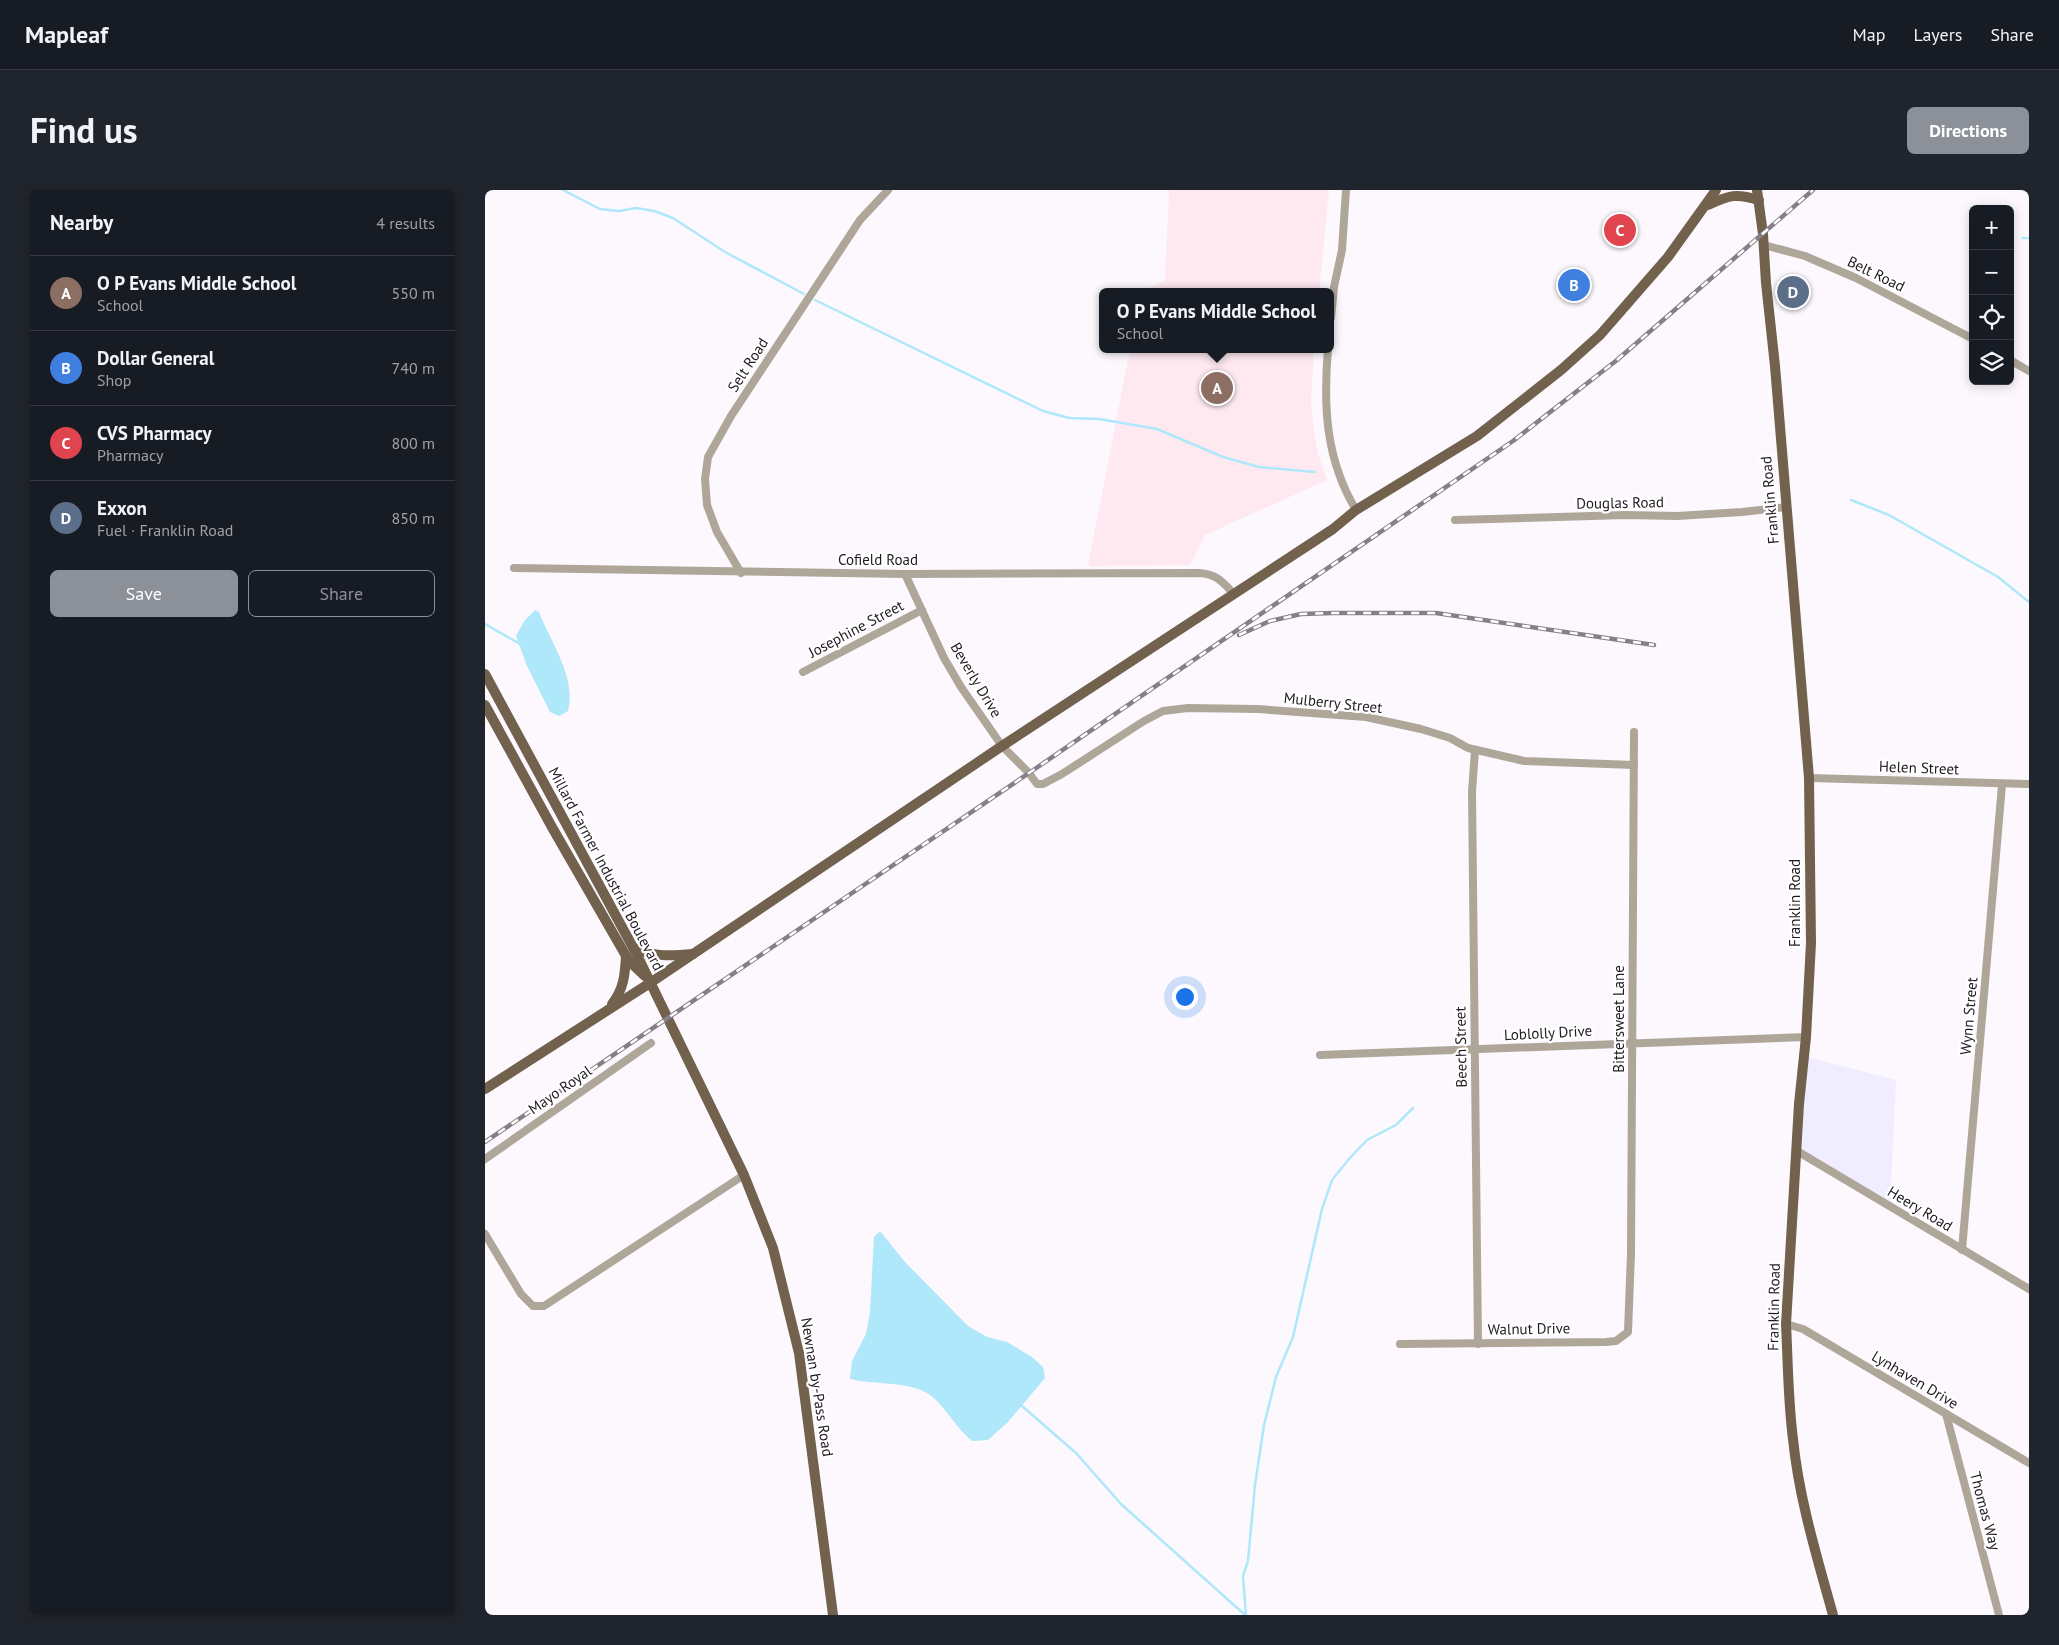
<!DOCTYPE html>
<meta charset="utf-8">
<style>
body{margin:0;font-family:"PT Sans",sans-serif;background:#20242c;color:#f1f3f6}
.controls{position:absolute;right:15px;top:15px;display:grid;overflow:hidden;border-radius:8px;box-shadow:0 2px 12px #0003}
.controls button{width:45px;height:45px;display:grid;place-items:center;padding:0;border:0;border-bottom:1px solid #363941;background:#171b24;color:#f1f3f6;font:25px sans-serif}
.you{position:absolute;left:699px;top:806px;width:18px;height:18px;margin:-12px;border:4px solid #fff;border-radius:50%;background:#1a73e8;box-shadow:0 0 0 8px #1a73e833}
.badge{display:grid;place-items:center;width:32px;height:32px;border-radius:50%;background:#8c9099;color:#fff;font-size:16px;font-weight:700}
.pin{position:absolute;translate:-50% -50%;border:2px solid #fff;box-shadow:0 1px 5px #0006}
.popup{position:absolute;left:614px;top:98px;width:235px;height:65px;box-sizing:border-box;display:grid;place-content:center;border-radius:8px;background:#171b24;filter:drop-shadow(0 1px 4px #0005);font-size:16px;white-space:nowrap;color:#9ea1a6}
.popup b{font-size:19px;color:#f1f3f6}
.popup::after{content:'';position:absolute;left:50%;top:100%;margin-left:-10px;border:10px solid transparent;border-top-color:#171b24}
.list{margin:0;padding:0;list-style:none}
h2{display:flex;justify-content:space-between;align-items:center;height:65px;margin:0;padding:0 20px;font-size:21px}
h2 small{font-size:16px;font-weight:400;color:#9ea1a6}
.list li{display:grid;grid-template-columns:32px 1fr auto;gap:15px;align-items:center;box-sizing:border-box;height:75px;padding:0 20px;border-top:1px solid #363941}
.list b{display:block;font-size:19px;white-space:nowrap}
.list p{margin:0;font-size:16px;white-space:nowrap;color:#9ea1a6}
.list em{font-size:16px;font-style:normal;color:#9ea1a6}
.actions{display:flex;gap:10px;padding:15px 20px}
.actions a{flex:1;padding:11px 0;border:1px solid #8c9099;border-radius:8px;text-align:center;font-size:18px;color:#8c9099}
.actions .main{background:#8c9099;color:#fff}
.icon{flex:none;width:28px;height:28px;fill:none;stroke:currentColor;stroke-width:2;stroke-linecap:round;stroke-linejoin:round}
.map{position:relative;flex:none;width:1544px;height:1425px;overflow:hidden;border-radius:8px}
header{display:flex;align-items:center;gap:30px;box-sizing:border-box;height:70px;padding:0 25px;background:#171b24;border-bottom:1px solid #363941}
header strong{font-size:24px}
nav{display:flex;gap:28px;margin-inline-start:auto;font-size:18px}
.intro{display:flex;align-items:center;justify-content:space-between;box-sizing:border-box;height:120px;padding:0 30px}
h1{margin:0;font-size:35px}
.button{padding:12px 22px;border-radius:8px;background:#8c9099;color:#fff;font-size:18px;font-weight:700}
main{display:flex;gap:30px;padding:0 30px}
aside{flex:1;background:#171b24;border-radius:8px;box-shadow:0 2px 12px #0003}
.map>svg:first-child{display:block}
.commercial{fill:#efedff}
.education{fill:#fee9f0}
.water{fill:#afe7fb}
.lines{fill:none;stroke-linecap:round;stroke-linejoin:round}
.stream{stroke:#afe7fb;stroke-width:2.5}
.minor{stroke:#afa69a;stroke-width:8}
.major{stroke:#71614d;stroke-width:10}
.rail-casing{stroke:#867f87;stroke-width:4.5}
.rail{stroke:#fff;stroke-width:2.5;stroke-dasharray:8;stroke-linecap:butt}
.labels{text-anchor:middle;stroke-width:4.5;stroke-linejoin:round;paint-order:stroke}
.street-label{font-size:15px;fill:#211922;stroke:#fff}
</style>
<header>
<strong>Mapleaf</strong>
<nav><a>Map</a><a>Layers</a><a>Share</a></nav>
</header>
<div class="intro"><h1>Find us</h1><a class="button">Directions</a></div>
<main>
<aside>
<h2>Nearby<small>4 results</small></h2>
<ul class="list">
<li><span class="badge" style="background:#8d6e63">A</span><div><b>O P Evans Middle School</b><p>School</p></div><em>550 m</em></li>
<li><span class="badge" style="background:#3f7fe0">B</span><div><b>Dollar General</b><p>Shop</p></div><em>740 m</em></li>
<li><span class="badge" style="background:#e0444e">C</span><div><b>CVS Pharmacy</b><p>Pharmacy</p></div><em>800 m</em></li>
<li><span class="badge" style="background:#5c6f8a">D</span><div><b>Exxon</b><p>Fuel · Franklin Road</p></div><em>850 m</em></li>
</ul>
<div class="actions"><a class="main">Save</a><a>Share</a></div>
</aside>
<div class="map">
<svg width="1544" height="1425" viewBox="0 0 1544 1425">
<rect width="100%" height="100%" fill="#fcf8fd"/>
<polygon class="commercial" points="1318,866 1411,890 1405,1015 1309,962"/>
<g class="education">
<polygon points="684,0 844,0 834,102 656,102 680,91"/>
<polygon points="645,159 829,159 826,212 829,244 834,267 842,290 720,345 705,375 603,376"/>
</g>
<g class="water">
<path d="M50 420 54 422C65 451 92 488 83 521L74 526 65 522 42 476 31 446 40 430Z"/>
<path d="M395 1041 420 1072 483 1136 502 1147 522 1152 547 1167 558 1177 560 1188 523 1232 503 1250 487 1251C471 1238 460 1216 445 1205 426 1191 389 1195 365 1189L367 1171 381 1144 385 1122 389 1047Z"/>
</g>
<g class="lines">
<g class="stream">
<polyline points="78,0 115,19 134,21 151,18 169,21 188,28 240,62 319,104"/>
<polyline points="1538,48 1544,48"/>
<polyline points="330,110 558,221 584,228 614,229 672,239 738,267 774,277 830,282"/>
<polyline points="1366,310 1404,325 1513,387 1544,412"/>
<polyline points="0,434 35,454"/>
<polyline points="537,1216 591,1263 636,1314 760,1425"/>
<polyline points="761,1425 758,1386 763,1371 770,1295 779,1235 791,1187 808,1147 837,1019 847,990 864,969 882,950 911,935 928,918"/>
</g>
<g class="minor">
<polyline points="1279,55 1320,66 1371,88 1488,149"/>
<polyline points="846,128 849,97 857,60 861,0"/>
<path d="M843 159C838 217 841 270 871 320"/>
<polyline points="1525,170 1544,181"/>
<polyline points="970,330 1140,325 1192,326 1257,322 1301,317"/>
<path d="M29 378 420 384 714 383C731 384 737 391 748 403"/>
<polyline points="256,383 232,342 222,315 220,289 223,267 246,226 375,30 403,0"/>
<polyline points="420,384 459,468 476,497 517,556 544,583 552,594 558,594 577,584 659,531 678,521 703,518 773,519 881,527 936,539 965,548 983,558 1039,571 1149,575"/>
<polyline points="318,482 437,420"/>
<polyline points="990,560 987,602 993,1154"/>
<polyline points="1324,588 1544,594"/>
<polyline points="835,865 1321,847"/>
<polyline points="1312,961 1544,1099"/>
<polyline points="0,969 166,853"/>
<polyline points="0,1044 36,1104 48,1116 59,1116 259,985"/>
<polyline points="1477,1060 1517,595"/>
<polyline points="1301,1134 1318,1139 1544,1273"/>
<polyline points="915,1154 1121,1152 1131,1151 1143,1142 1146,1063 1149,542"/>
<polyline points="1461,1224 1514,1425"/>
</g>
<g class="major">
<path d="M1272 0 1278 44 1281 93 1290 176 1324 588 1326 753 1321 847 1314 914 1301 1134C1303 1172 1303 1211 1308 1249 1314 1309 1332 1367 1348 1425"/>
<path d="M1223 15C1245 5 1251 3 1274 10"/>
<polyline points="0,484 151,763 259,985 288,1058 314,1163 348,1425"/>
<polyline points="0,515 68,639 144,771 160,786"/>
<path d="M149 758C169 767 186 766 208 764"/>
<path d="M127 814C139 799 140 784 141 766"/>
<polyline points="0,899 165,793 517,556 848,339 871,320 992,246 1076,180 1115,145 1183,67 1231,0"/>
</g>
<g class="rail-casing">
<g id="rail">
<polyline points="754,445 785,431 816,424 848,423 951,423 1169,455"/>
<polyline points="0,952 544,583 1028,251 1132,170 1328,0"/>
</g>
</g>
<use href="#rail" class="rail"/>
</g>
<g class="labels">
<g class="street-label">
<text transform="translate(1391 84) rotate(26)" y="5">Belt Road</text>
<text transform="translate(263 175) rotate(-57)" y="5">Selt Road</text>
<text transform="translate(1285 310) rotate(-95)" y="5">Franklin Road</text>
<text transform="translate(1135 313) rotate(-1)" y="5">Douglas Road</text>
<text x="393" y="375">Cofield Road</text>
<text transform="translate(371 439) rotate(-28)" y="5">Josephine Street</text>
<text transform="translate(491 490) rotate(59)" y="5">Beverly Drive</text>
<text transform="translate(848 513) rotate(6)" y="5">Mulberry Street</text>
<text transform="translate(1434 578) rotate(2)" y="5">Helen Street</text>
<text transform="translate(121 679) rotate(62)" y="5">Millard Farmer Industrial Boulevard</text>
<text transform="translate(1310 713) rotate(-90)" y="5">Franklin Road</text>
<text transform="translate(1484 826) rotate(-85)" y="5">Wynn Street</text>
<text transform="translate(1134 829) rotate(-90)" y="5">Bittersweet Lane</text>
<text transform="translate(1063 843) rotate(-3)" y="5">Loblolly Drive</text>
<text transform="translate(976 857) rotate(-91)" y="5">Beech Street</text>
<text transform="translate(75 900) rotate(-35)" y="5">Mayo Royal</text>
<text transform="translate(1435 1019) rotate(31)" y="5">Heery Road</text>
<text transform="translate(1289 1117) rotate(-89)" y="5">Franklin Road</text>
<text transform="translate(1044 1139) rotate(-1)" y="5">Walnut Drive</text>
<text transform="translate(1430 1190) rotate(31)" y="5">Lynhaven Drive</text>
<text transform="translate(332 1197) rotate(81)" y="5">Newnan by-Pass Road</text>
<text transform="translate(1500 1321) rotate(75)" y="5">Thomas Way</text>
</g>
</g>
</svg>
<div class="controls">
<button>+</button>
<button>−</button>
<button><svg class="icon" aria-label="locate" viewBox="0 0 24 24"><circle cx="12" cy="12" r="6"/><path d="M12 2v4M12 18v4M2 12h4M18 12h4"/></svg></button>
<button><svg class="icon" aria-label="layers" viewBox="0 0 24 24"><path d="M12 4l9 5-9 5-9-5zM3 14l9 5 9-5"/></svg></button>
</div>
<div class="you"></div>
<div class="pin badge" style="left:732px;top:198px;background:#8d6e63">A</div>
<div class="popup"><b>O P Evans Middle School</b>School</div>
<div class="pin badge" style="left:1089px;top:95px;background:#3f7fe0">B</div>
<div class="pin badge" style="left:1135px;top:40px;background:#e0444e">C</div>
<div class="pin badge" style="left:1308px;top:102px;background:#5c6f8a">D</div>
</div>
</main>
